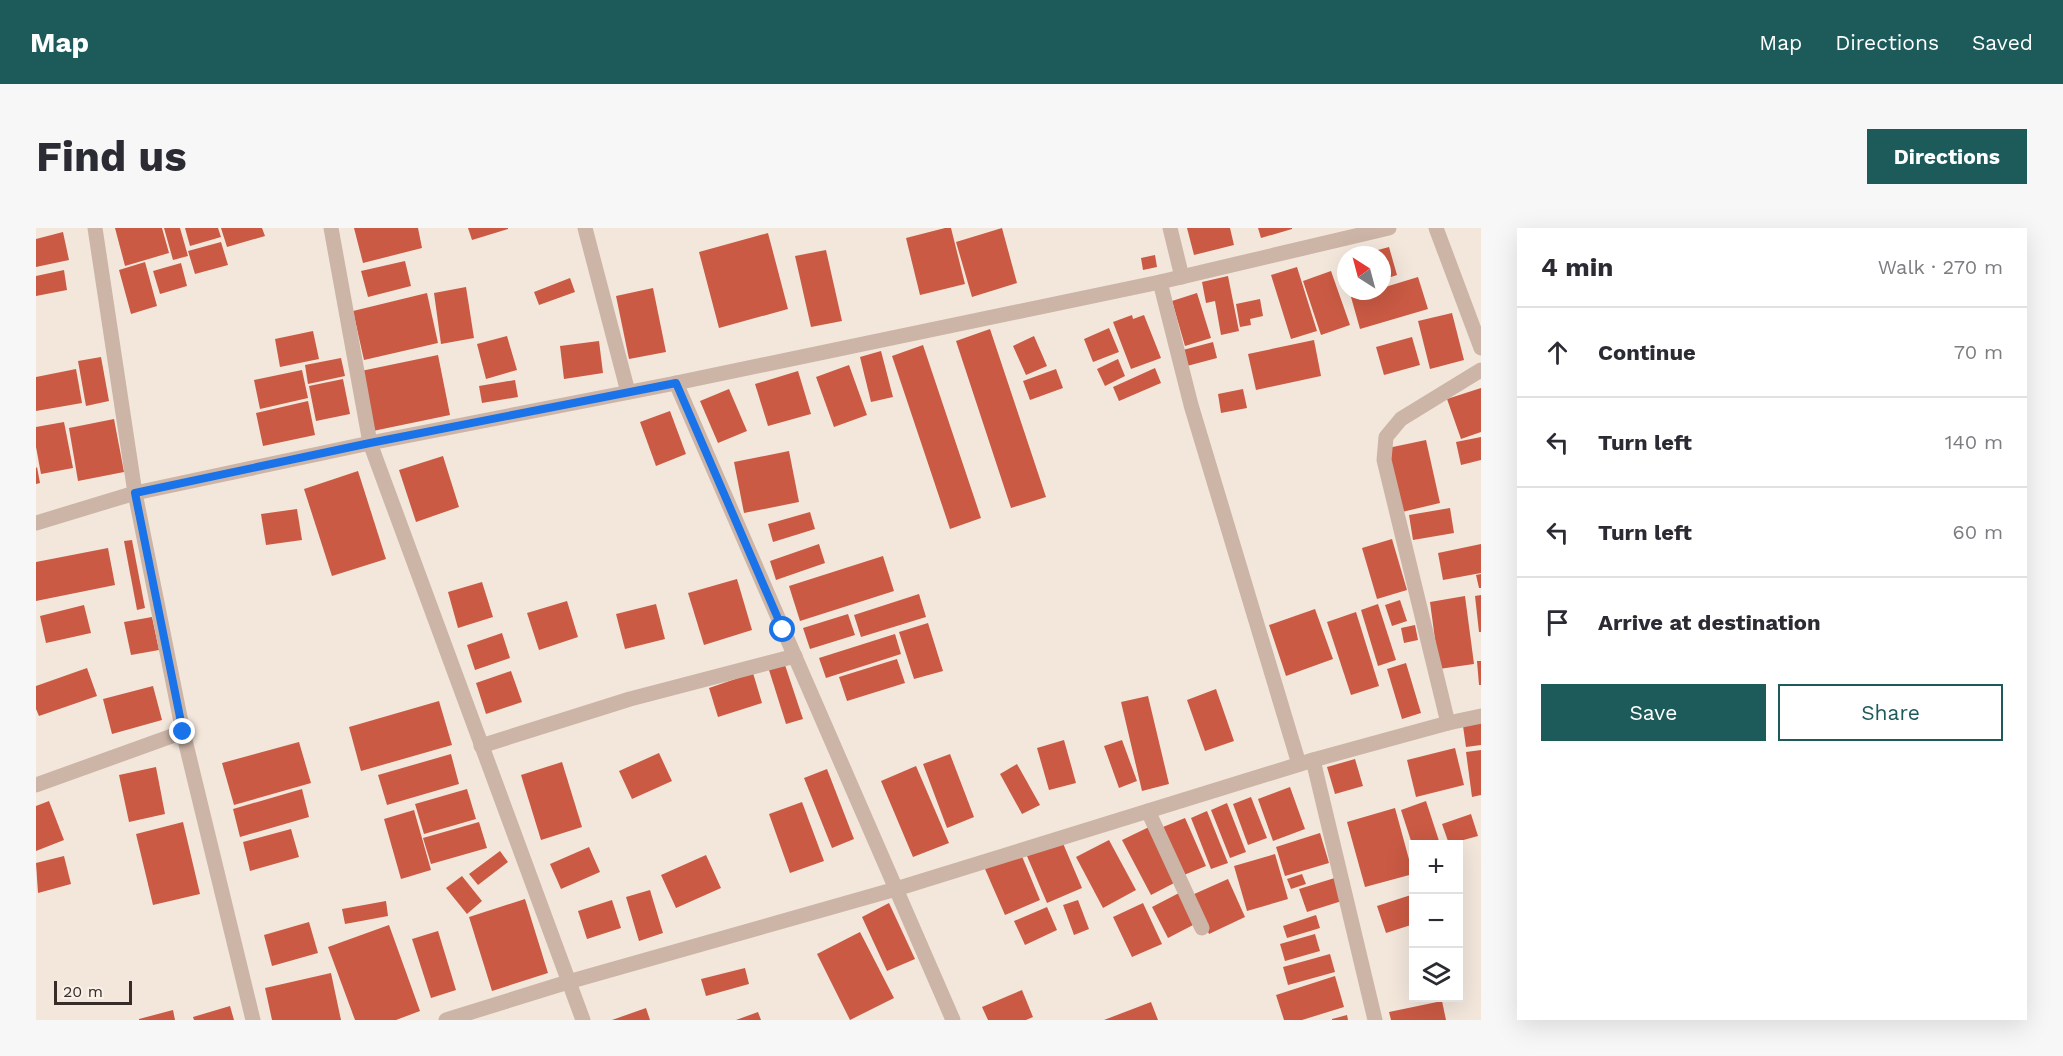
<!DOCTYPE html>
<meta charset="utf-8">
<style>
body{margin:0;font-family:"Work Sans",sans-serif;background:#f7f7f7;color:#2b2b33}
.controls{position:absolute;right:18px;bottom:18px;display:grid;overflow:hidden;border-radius:0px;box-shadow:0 6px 24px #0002}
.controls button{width:54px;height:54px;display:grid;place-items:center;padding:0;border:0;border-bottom:2px solid #e1e1e2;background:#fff;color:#2b2b33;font:30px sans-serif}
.compass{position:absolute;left:1301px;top:18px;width:54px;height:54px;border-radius:50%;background:#fff;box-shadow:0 6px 24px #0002;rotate:324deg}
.scale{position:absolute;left:18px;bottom:15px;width:78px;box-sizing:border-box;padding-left:6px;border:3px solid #382c28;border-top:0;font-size:16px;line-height:21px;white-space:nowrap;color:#382c28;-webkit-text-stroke:4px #faf1e9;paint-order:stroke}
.stop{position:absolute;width:18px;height:18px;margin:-14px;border:4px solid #1a73e8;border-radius:50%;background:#fff}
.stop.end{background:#1a73e8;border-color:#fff;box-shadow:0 2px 6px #0008}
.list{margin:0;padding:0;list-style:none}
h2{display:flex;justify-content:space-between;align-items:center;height:78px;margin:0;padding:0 24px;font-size:26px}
h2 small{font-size:20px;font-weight:400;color:#7c7c81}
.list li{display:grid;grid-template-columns:39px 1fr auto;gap:18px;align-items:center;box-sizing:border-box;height:90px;padding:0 24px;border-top:2px solid #e1e1e2}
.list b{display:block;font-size:22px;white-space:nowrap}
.list em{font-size:20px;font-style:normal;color:#7c7c81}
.actions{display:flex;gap:12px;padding:18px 24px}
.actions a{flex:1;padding:14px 0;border:2px solid #1c5b5a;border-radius:0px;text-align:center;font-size:21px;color:#1c5b5a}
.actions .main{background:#1c5b5a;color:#fff}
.icon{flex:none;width:33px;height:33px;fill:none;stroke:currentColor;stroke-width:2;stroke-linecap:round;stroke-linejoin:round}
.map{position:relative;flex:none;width:1445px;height:792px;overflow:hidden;border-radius:0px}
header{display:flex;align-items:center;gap:36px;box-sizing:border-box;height:84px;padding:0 30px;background:#1c5b5a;color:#fff}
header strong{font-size:28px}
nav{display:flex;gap:33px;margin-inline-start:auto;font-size:21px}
.intro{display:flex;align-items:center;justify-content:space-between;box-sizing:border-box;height:144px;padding:0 36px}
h1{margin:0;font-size:42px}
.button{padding:15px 27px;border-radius:0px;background:#1c5b5a;color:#fff;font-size:21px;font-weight:700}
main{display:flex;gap:36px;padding:0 36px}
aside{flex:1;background:#fff;border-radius:0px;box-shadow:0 6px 24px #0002}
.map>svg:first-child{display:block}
.building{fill:#ca5a44}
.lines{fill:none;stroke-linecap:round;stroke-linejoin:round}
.street{stroke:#ccb5a7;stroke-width:15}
.route{stroke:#1a73e8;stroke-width:8}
</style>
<header>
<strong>Map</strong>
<nav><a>Map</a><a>Directions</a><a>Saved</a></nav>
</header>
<div class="intro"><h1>Find us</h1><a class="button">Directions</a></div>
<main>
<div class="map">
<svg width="1445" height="792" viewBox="0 0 1445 792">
<rect width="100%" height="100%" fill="#f3e7dc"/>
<g class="building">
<polygon points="79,0 126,0 133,25 89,38"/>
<polygon points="128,0 144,0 152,28 137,32"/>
<polygon points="149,0 182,0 185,9 154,18"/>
<polygon points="185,0 226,0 229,8 191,19"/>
<polygon points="318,0 382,0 386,20 327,35"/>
<polygon points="432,0 472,0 472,1 436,12"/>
<polygon points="909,0 915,0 929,56 884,67 870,10"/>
<polygon points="966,0 981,55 936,69 920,14"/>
<polygon points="1151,0 1194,0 1198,17 1158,27"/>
<polygon points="1222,0 1256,0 1256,1 1225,10"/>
<polygon points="27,4 33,32 0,39 0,11"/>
<polygon points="732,5 752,81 683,100 663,24"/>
<polygon points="185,14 192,37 159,46 152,23"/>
<polygon points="1353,19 1361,47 1346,52 1346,27 1327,26"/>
<polygon points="790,22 806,93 775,99 759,28"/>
<polygon points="1119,27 1121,39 1107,42 1105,30"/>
<polygon points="369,33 375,58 332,69 325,43"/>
<polygon points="109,34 121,78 95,86 83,42"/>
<polygon points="145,35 151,58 124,66 117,43"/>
<polygon points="1261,39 1281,103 1255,111 1235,47"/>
<polygon points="28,42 31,62 0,68 0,48"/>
<polygon points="1295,43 1314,97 1285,107 1267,53"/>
<polygon points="1192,48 1203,103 1185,107 1179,73 1170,75 1166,54"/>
<polygon points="1382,49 1392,81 1324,101 1315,69 1335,63 1346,63 1346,60"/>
<polygon points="534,50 539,64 503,77 498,64"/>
<polygon points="430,59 438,110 405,116 398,65"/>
<polygon points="617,60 630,124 593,131 580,68"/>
<polygon points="391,65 402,115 328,132 317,83"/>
<polygon points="1161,65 1175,110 1149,118 1136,73"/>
<polygon points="1224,71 1227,88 1214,91 1215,97 1204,99 1200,76"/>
<polygon points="1416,85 1428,132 1394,141 1382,93"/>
<polygon points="1096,87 1097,91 1108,87 1125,130 1095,141 1077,94"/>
<polygon points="1073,100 1083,124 1057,134 1048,111"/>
<polygon points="954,101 1010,269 975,280 920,113"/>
<polygon points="277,103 283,131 244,139 239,111"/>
<polygon points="471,108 481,142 450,151 441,116"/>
<polygon points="998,108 1011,138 990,147 977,118"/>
<polygon points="1376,109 1384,137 1348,147 1340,119"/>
<polygon points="1278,112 1285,148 1220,162 1212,126"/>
<polygon points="563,113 567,145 528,151 524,118"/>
<polygon points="1177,114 1181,130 1151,138 1147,122"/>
<polygon points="887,117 945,290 914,301 856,128"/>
<polygon points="845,123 857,169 835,174 824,129"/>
<polygon points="402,127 414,187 337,203 325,143"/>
<polygon points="65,129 73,173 50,178 42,133"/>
<polygon points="305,130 309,148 272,156 269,137"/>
<polygon points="1082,131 1089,148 1069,158 1061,141"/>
<polygon points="813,137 831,187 798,199 780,149"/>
<polygon points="1119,140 1125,155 1083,173 1077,159"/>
<polygon points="40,141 46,175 0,183 0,149"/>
<polygon points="1020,141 1027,160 994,172 987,153"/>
<polygon points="266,142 272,170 224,181 218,152"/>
<polygon points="762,143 775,186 732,198 719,156"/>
<polygon points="307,151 314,186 280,193 273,158"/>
<polygon points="479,152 482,169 446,175 443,158"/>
<polygon points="1445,160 1445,204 1425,211 1411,171"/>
<polygon points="693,161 711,203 682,215 664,173"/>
<polygon points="1207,161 1211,180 1185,185 1182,166"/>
<polygon points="272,173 279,207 227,218 220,185"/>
<polygon points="634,183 650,226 620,238 604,194"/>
<polygon points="78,191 88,244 42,253 33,200"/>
<polygon points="28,194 37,240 5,246 0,219 0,199"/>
<polygon points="1445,209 1445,232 1425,237 1420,214"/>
<polygon points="1390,212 1404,275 1366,284 1352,220"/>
<polygon points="753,223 763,274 708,285 698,234"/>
<polygon points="407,228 423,279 380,294 363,242"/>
<polygon points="1,239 4,255 0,256 0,240"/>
<polygon points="322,243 350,331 296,348 268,261"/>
<polygon points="1414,280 1418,305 1377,312 1373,287"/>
<polygon points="261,281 266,312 230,317 225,286"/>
<polygon points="774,284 779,301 737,314 732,296"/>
<polygon points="1356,311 1371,362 1341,371 1326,320"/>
<polygon points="96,312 109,380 101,382 88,313"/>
<polygon points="783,316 789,335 740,352 734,333"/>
<polygon points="1445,316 1445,345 1407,352 1402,325"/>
<polygon points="72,320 79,357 0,373 0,334"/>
<polygon points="847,328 858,363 764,393 753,358"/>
<polygon points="1445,346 1445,360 1443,360 1440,347"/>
<polygon points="701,351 716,402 668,417 652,365"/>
<polygon points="446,354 457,389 422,400 412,364"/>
<polygon points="883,366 890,389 825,409 818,387"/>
<polygon points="1445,367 1445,404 1443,404 1439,368"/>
<polygon points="1429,368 1438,436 1403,441 1394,374"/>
<polygon points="1364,372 1371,393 1356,398 1349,377"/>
<polygon points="531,373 542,409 503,422 491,385"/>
<polygon points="620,376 629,411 589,421 580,386"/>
<polygon points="1342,376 1360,432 1342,438 1325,382"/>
<polygon points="48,377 55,405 10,415 4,388"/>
<polygon points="1279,381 1297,431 1250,448 1233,397"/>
<polygon points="1320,384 1343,458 1315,467 1291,394"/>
<polygon points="812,386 819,407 774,421 767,400"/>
<polygon points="116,389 123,422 95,427 88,394"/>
<polygon points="892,395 907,443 878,451 863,404"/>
<polygon points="1379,397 1382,412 1368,415 1365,400"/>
<polygon points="466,405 474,430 439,442 431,417"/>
<polygon points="859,406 865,426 790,450 783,430"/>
<polygon points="861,431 869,455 811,473 803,449"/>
<polygon points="1441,433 1445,433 1445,457 1443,457"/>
<polygon points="1370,435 1385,485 1366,491 1351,441"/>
<polygon points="749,437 767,491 750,496 733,442"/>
<polygon points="51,440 61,468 3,488 0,481 0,458"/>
<polygon points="475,443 486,474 450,486 440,455"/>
<polygon points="717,445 726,475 682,489 673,460"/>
<polygon points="117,458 126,492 76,506 67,471"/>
<polygon points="1180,461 1198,513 1169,523 1151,472"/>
<polygon points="1112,468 1133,556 1106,563 1085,474"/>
<polygon points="403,473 416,517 325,543 313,499"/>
<polygon points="1445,495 1445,517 1430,519 1427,498"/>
<polygon points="1028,512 1040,555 1013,562 1001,520"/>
<polygon points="1086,512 1101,553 1083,560 1068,518"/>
<polygon points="263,514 275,555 198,577 186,535"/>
<polygon points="1419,520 1428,557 1380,569 1371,532"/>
<polygon points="1445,522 1445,567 1436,569 1430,524"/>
<polygon points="623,525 636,553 596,571 583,543"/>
<polygon points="415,526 423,556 351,577 342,547"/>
<polygon points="914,526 938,589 911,600 887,536"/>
<polygon points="1319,531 1327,558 1299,566 1291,539"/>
<polygon points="526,534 546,599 505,612 485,547"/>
<polygon points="981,536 1004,577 986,586 964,546"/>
<polygon points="880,538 913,615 877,629 845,553"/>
<polygon points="120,539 129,586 93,594 83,547"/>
<polygon points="791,541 818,611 796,620 768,550"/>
<polygon points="1254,559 1269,601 1237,613 1222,571"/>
<polygon points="266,561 273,589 204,609 197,581"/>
<polygon points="431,561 440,591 388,606 379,576"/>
<polygon points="1215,569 1231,610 1212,617 1197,576"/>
<polygon points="13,573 28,612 0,623 0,578"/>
<polygon points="1390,573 1404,616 1376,616 1365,582"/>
<polygon points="766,574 788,633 754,645 733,586"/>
<polygon points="1191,575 1210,624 1194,630 1175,582"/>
<polygon points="1359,580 1377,646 1329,659 1311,594"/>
<polygon points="378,582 395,642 365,651 348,591"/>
<polygon points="1171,583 1192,635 1175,641 1155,590"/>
<polygon points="1435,586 1442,608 1413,616 1406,596"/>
<polygon points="1149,590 1170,638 1148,647 1127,599"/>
<polygon points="147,594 164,666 117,677 100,606"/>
<polygon points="443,594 451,620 395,636 387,610"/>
<polygon points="1113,599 1142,653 1115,667 1086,612"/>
<polygon points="255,601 263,629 214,643 207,614"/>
<polygon points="1284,605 1293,635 1249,648 1240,619"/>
<polygon points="1073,612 1100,662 1067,680 1040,629"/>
<polygon points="1026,613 1046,660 1011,675 991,628"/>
<polygon points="553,619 564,644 525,661 514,636"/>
<polygon points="464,623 472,634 442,657 433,646"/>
<polygon points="985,626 1004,672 969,687 949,641"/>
<polygon points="1239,626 1252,671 1211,683 1198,638"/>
<polygon points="670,627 685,660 640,680 625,647"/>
<polygon points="28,628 35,656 2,665 0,635"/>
<polygon points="1266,646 1270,656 1255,661 1251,651"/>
<polygon points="426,648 446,673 431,686 410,660"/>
<polygon points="1302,649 1309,672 1271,684 1263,661"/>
<polygon points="1192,651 1209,689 1173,706 1156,667"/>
<polygon points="614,662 627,705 603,713 590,669"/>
<polygon points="1143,665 1159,696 1132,710 1116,679"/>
<polygon points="1378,666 1378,696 1350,705 1341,678"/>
<polygon points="489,671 512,745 456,763 433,689"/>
<polygon points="576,672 585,700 551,711 542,683"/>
<polygon points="1042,672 1053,701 1038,707 1027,677"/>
<polygon points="350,673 352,688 309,696 306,681"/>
<polygon points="853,675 879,731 851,743 826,689"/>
<polygon points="1107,675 1126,716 1096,729 1077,689"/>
<polygon points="1011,679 1021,702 989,717 978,693"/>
<polygon points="1280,687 1284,700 1251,710 1247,698"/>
<polygon points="273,694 282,725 236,738 228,707"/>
<polygon points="353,697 384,783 360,792 319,792 292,719"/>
<polygon points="402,703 420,762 395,770 376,711"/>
<polygon points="824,704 858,770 814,792 781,726"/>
<polygon points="1279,706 1284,723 1249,733 1244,716"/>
<polygon points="1294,726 1299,744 1252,757 1247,739"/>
<polygon points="709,740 713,756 670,768 665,751"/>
<polygon points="295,745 305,792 236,792 229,760"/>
<polygon points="1299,748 1308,779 1266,792 1248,792 1240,767"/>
<polygon points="986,762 997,789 990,792 952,792 946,779"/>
<polygon points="1406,773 1410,792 1355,792 1353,784"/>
<polygon points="1115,774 1122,792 1068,792"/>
<polygon points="194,778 198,792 158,792 157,789"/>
<polygon points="610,780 614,792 576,792"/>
<polygon points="137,782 139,792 103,792 103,791"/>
<polygon points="722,784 725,792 700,792"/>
<polygon points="1311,787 1312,792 1296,792 1296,791"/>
</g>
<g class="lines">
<g class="street">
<polyline points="59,0 99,265 147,504 217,792"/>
<polyline points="295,0 334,215 547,792"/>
<polyline points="549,0 592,164"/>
<polyline points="1134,0 1146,49"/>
<polyline points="1400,0 1445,120"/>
<polyline points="1124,54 1155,177 1263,536"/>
<polyline points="0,295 99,265 334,215 640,155"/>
<polyline points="1412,495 1348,232 1350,209 1365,191 1445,142"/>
<polyline points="445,518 594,471 759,428"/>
<polyline points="1277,532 1339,792"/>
<polyline points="0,557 147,504"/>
<polyline points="1112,583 1166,700"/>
<polyline points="410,792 532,754 860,661 1277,532 1412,495 1445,488"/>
<polyline points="917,792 640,155 1124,54 1353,0"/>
</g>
</g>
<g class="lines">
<polyline class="route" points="147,504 99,265 334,215 640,155 747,402"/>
</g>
</svg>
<div class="controls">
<button>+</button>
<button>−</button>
<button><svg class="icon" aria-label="layers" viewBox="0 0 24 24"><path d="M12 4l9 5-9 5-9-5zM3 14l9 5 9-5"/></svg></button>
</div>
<svg class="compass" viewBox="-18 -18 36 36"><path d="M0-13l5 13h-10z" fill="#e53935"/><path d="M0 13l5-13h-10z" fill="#7c7c81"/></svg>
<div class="scale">20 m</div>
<div class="stop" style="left:747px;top:402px"></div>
<div class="stop end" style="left:147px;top:504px"></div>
</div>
<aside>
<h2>4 min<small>Walk · 270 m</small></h2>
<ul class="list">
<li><svg class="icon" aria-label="ahead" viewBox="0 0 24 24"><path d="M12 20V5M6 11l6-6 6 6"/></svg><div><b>Continue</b></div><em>70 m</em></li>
<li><svg class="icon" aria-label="left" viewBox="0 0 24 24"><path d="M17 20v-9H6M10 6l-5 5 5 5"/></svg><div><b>Turn left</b></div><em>140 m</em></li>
<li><svg class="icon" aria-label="left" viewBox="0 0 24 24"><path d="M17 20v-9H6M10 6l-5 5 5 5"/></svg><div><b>Turn left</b></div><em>60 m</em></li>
<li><svg class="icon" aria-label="arrive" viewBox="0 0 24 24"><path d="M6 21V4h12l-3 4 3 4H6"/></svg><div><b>Arrive at destination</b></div></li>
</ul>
<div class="actions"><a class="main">Save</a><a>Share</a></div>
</aside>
</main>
